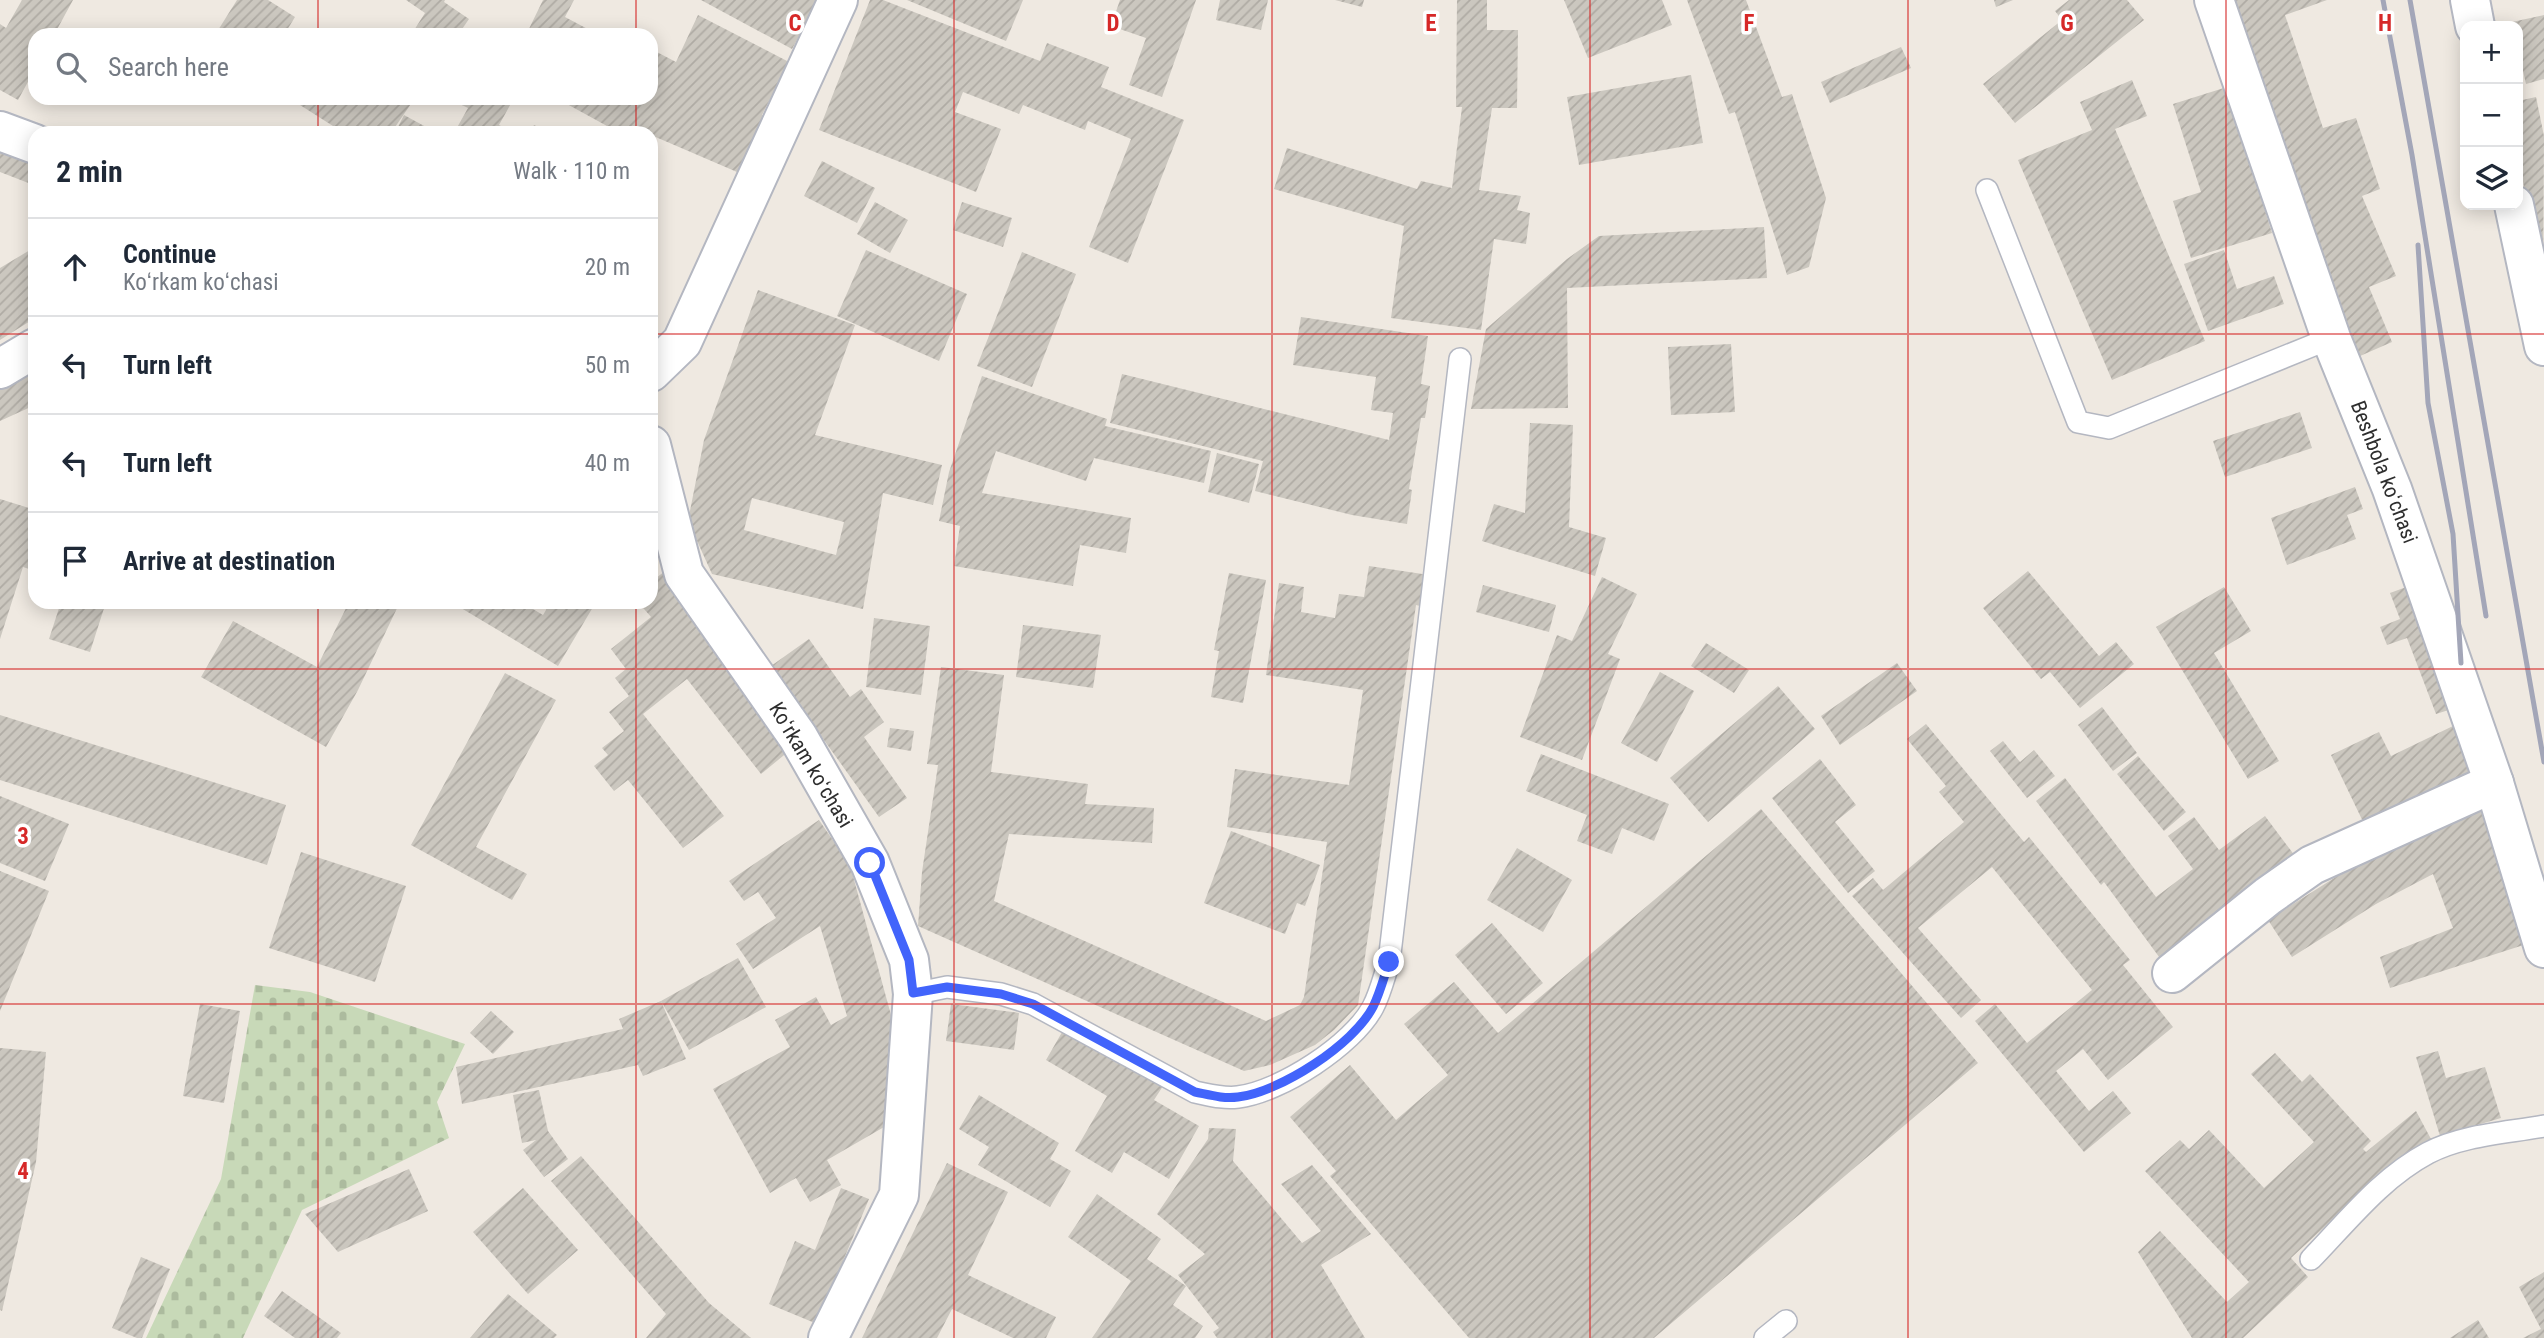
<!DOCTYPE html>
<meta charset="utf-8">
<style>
body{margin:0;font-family:"Roboto Condensed",sans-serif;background:#f6f6f7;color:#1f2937}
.controls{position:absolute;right:21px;top:21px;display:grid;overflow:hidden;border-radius:14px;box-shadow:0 4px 18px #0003}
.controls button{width:63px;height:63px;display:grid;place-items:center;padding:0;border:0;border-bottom:2px solid #e0e1e3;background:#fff;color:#1f2937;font:35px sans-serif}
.stop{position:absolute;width:21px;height:21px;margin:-16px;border:5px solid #4264fb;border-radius:50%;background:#fff}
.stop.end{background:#4264fb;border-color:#fff;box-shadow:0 2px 7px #0008}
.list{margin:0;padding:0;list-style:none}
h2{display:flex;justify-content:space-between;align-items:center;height:91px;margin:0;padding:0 28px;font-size:30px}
h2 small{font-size:23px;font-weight:400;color:#747a83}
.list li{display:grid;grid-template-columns:46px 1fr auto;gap:21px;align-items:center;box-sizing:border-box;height:98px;padding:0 28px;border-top:2px solid #e0e1e3}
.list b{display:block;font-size:26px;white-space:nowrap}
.list p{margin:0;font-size:23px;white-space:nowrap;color:#747a83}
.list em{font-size:23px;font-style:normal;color:#747a83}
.icon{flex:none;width:38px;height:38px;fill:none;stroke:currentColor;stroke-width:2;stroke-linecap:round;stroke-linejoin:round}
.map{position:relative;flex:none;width:2544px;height:1338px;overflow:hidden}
.search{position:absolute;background:#fff;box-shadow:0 4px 18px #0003;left:28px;top:28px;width:630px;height:77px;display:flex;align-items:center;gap:18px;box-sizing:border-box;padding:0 24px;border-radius:21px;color:#747a83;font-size:26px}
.panel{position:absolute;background:#fff;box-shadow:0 4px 18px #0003;left:28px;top:126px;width:630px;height:483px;border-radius:21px}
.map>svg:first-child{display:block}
.cemetery{fill:url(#cemetery-stones)}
.building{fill:url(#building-hatch);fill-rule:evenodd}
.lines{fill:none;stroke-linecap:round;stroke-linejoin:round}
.lane-casing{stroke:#b4b7c1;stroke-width:24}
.street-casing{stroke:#b4b7c1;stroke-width:42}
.lane{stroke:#fff;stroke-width:21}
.street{stroke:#fff;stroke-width:38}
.rail{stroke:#a3a6b8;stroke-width:5}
.route{stroke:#4264fb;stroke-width:9}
.grid{fill:none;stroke:#d62828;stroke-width:2;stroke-opacity:0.55}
.labels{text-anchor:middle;stroke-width:7;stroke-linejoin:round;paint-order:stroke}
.street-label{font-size:21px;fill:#2e2e2e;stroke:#fff}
.grid-label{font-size:23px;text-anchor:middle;font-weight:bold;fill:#d62828;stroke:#fff;stroke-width:7;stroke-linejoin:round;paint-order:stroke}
</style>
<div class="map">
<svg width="2544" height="1338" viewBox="0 0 2544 1338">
<defs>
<pattern id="cemetery-stones" width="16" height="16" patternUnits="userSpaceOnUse" patternTransform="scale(1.75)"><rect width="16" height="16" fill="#c8d9b8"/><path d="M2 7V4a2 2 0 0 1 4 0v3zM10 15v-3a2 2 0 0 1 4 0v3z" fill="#acbb9e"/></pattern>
<pattern id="building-hatch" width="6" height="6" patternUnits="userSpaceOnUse" patternTransform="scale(1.75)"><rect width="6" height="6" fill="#cbc7bf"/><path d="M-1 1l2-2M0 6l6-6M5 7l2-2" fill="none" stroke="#afaba4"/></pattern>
</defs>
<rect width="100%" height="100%" fill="#efe9e1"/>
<polygon class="cemetery" points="255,985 310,992 465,1044 437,1102 449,1138 302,1210 243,1338 146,1338 221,1179"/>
<g class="building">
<polygon points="22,0 73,0 54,35 35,35 35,69 18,100 0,90 0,24 6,28"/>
<polygon points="237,0 268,0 295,17 284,35 215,35"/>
<polygon points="406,0 445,0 444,2 469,19 458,35 411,35 425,13"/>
<polygon points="543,0 574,0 565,17 599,35 526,35"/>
<polygon points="701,0 819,0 792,49"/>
<polygon points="870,0 883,0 1040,61 1047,43 1109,67 1101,87 1184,120 1128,263 1089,247 1131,139 1088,121 1085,130 1023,105 1019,114 963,92 955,112 1001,129 976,192 819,130"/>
<polygon points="907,0 1023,0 1006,41"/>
<polygon points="1120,0 1196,0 1162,97 1129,85 1146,38 1111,26"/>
<polygon points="1220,0 1268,0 1261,30 1216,20"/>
<polygon points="1335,0 1364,0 1362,7"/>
<polygon points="1457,0 1487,0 1487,30 1518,30 1517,108 1492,108 1479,190 1521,196 1517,210 1530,213 1526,244 1494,239 1481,330 1391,318 1404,226 1274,189 1287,148 1417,189 1421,181 1452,188 1462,107 1456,107"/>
<polygon points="1564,0 1662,0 1672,25 1588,58"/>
<polygon points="1687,0 1746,0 1782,97 1792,94 1826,198 1809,267 1787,275 1735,112 1729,114"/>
<polygon points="1994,0 2013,0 1996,7"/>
<polygon points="2069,0 2127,0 2144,20 2015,123 1983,84 2062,20 2055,11"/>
<polygon points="2229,0 2327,0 2285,15 2323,128 2356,118 2380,189 2362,196 2396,276 2369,287 2392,342 2360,356 2301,215"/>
<polygon points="698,15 789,62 762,115 769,118 744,175 651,135 651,133 603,133 607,126 556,98 651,98 651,49 676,62"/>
<polygon points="2544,15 2544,79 2526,84 2518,49 2518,26 2513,26 2512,22"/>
<polygon points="1901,47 1911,68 1830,103 1821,82"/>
<polygon points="1691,75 1703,143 1579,165 1567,97"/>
<polygon points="2132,80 2147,116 2115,129 2205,341 2112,380 2018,160 2092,130 2080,102"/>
<polygon points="2227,87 2272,233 2191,258 2173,201 2201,192 2173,104"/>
<polygon points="2536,97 2544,136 2543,285 2518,156 2518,101"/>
<polygon points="289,98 415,98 391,133 344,133"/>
<polygon points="466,98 514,98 499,125 515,133 454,133 468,108 462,105"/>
<polygon points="404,115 437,133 395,133"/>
<polygon points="534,125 549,133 530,133"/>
<polygon points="0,142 35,156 35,190 30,188 31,184 0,172"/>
<polygon points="822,161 875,188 857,223 804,196"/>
<polygon points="875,202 908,220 890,253 857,234"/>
<polygon points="962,202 1012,218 1003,247 953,230"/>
<polygon points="1764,227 1767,278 1567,288 1568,408 1471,409 1486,329 1567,259 1599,236"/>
<polygon points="35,247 35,318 0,340 0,268"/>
<polygon points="866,250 967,294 939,361 837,316"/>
<polygon points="2224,250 2237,289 2274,276 2284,304 2208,331 2184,264"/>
<polygon points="1022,252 1076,274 1032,387 977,366"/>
<path d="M758 290 855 325 815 435 942 465 933 505 883 493 863 609 712 574 688 521 704 440ZM752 498 844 522 836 555 744 530Z"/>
<polygon points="1301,317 1428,336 1421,384 1430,386 1425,418 1421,418 1409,489 1412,490 1407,524 1352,515 1255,491 1263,461 1110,423 1122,374 1389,440 1393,413 1371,410 1376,377 1293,365"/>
<polygon points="1731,344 1735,412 1671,415 1668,347"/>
<polygon points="35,368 35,405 0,421 0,386"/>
<polygon points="982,376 1107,419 1105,426 1211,451 1204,483 1094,458 1086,481 996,451 982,493 1131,518 1126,553 1080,545 1073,586 954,566 960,526 939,521 949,472"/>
<polygon points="2300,412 2312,448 2225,477 2213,441"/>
<polygon points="1530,423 1573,425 1569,527 1606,538 1595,576 1482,541 1494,504 1525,513"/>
<polygon points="1217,453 1259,464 1249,503 1208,492"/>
<polygon points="2355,487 2363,509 2347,515 2356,539 2287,565 2271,518"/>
<polygon points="35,494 35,571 23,567 0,639 0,499 29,508"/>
<polygon points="1369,566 1429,575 1424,607 1416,605 1358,1005 1334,1030 1315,1045 1270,1065 1244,1071 918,926 922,872 938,765 927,764 941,667 1004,675 991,772 1088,784 1085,804 1154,808 1152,843 1009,834 994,901 1266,1021 1300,1005 1304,997 1327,842 1227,827 1235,769 1349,785 1363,690 1266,675 1279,583 1304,587 1301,612 1335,618 1339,594 1364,597"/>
<polygon points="665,571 800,742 761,774 687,679 643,714 724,816 683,848 628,780 614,791 594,766 608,755 602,748 624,731 609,712 629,696 615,678 626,669 611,649 651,617 638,602 651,602 651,582"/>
<polygon points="2028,571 2099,656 2116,642 2134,664 2080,708 2050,672 2041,679 1983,608"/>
<polygon points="1229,573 1266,580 1243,703 1211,697 1219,651 1214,650"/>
<polygon points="1602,577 1637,594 1608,654 1620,659 1582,760 1520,737 1557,635 1572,641"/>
<polygon points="1483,585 1556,605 1549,632 1476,612"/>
<polygon points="2409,586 2455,708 2436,714 2407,638 2387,645 2380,627 2400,619 2390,593"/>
<polygon points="2224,587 2251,631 2214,653 2279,761 2248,779 2156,627"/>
<polygon points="61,602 106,602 90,652 49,639"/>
<polygon points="349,602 400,602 358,690 326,747 201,677 233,621 317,667"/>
<polygon points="451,602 521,602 543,615 551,602 596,602 558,666"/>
<polygon points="874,618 930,626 921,695 866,687"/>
<polygon points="1023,625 1101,635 1093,688 1016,677"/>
<polygon points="809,639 850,697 861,689 884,722 864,737 907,798 879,817 771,666"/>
<polygon points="1706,643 1749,670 1734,693 1691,666"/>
<polygon points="1897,663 1917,691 1840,745 1821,716"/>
<polygon points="1660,672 1694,691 1657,762 1621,743"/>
<polygon points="505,673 556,700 476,847 527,874 512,900 411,845"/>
<polygon points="1778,686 1815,729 1708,822 1670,778"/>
<polygon points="2102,707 2137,753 2113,771 2078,725"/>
<polygon points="0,715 286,805 267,865 0,780"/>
<polygon points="1926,724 2024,842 2029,837 2130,960 2123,965 2173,1027 2108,1080 2083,1049 2056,1071 2089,1111 2113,1091 2131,1113 2084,1152 1975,1021 1995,1004 2027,1043 2092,990 1992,867 1918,928 1981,1000 1961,1018 1852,896 1873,878 1883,890 1964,822 1939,792 1946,786 1907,739"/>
<polygon points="2453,726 2478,778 2367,830 2331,755 2379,732 2391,756"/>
<polygon points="890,728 914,731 911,751 887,747"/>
<polygon points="2003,741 2020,762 2034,750 2055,776 2027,798 1990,751"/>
<polygon points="1541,754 1669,804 1654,841 1622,828 1612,854 1577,841 1587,815 1526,791"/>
<polygon points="2138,756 2186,812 2164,831 2117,774"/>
<polygon points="1820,759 1856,805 1835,822 1875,871 1848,893 1772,798"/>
<polygon points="2065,778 2156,897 2193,869 2168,836 2194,817 2219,850 2265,816 2301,864 2165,965 2104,882 2101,885 2036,801"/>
<polygon points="0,796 69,824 45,881 0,863"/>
<polygon points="2491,800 2536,941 2390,988 2380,957 2453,928 2433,874 2376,904 2292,957 2268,920 2358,863"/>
<polygon points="1761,809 1978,1063 1654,1338 1469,1338 1330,1176 1336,1171 1290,1117 1350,1065 1396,1120 1448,1075 1404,1024 1454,982 1498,1033"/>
<polygon points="819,820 850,865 894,1026 891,1123 827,1160 841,1185 810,1202 796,1178 770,1193 713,1089 790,1047 775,1020 816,997 831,1025 847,1016 820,926 753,969 736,944 776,918 758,892 744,901 729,881"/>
<polygon points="1231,831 1320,865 1305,906 1297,903 1285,934 1204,903"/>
<polygon points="1517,848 1572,880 1543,932 1487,900"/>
<polygon points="301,852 406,886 375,982 269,948"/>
<polygon points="0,871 49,891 0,1011"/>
<polygon points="1492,923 1543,983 1506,1014 1455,955"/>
<polygon points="738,958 766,1007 689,1050 661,1001 686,1059 643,1076 638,1065 462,1104 456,1067 623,1029 619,1019 661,1001"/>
<polygon points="200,1004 240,1011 224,1103 183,1096"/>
<polygon points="951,1004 1019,1013 1014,1050 946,1041"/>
<polygon points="491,1011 514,1032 493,1054 470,1033"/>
<polygon points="1065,1027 1163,1086 1154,1100 1199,1126 1169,1179 1124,1152 1112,1173 1075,1151 1107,1096 1046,1060"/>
<polygon points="0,1048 46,1052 36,1162 2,1311 0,1310"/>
<polygon points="2438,1051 2446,1078 2485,1067 2501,1118 2440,1136 2416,1057"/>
<polygon points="2275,1053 2302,1082 2310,1074 2371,1141 2363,1149 2366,1152 2416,1111 2431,1139 2402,1159 2361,1193 2291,1258 2308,1277 2243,1338 2192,1338 2138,1252 2160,1231 2227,1302 2249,1282 2145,1171 2180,1140 2189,1149 2209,1130 2264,1188 2314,1142 2251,1074"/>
<polygon points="539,1090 548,1131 568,1159 544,1177 523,1150 536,1140 522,1143 513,1095"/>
<polygon points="979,1095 1059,1143 1050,1159 1071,1171 1050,1207 978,1165 989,1147 959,1129"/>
<polygon points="1209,1128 1236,1129 1233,1161 1302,1243 1321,1231 1281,1184 1312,1165 1371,1234 1321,1265 1365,1338 1217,1338 1213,1332 1219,1328 1178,1275 1205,1254 1157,1214 1208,1139"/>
<polygon points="581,1156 709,1303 751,1338 646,1338 666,1314 551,1181"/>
<polygon points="947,1163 1008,1192 968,1275 1056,1317 1046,1338 1013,1338 952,1309 937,1338 862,1338"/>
<polygon points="409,1169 428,1211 338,1252 305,1214"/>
<polygon points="523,1188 578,1250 528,1294 473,1232"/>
<polygon points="841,1188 869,1199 843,1261 849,1264 822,1326 769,1304 795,1241 815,1250"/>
<polygon points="1097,1194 1161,1239 1147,1259 1186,1286 1173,1305 1203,1326 1195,1338 1092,1338 1131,1281 1068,1237"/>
<polygon points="141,1257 170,1269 142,1338 137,1338 112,1328"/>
<polygon points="2544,1272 2544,1338 2523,1338 2541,1329 2519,1287"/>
<polygon points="282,1291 341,1333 337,1338 295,1338 264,1316"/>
<polygon points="508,1294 557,1335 554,1338 470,1338"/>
<polygon points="2478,1320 2489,1338 2450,1338"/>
</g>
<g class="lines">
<g class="lane-casing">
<g id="lane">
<polyline points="1987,190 2078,422 2109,428 2331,338"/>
<path d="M913 994 947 987 1001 994 1033 1004 1195 1092C1210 1095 1223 1099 1238 1097 1280 1092 1353 1045 1373 1007 1380 994 1384 977 1389 962L1460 359"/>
<path d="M2311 1259C2347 1222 2381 1178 2428 1153 2462 1135 2506 1133 2544 1126"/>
<polyline points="1765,1338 1786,1321"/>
</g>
</g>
<g class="street-casing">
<g id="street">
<polyline points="2214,0 2331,338 2392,489 2494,783 2544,948"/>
<polyline points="2470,0 2475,26"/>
<polyline points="0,131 35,144"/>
<polyline points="2514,205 2544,346"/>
<polyline points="0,369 35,348"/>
<polyline points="651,372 682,342 838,0"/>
<polyline points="651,445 684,574 798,737 870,863 909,960 913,994 899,1195 828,1338"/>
<polyline points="2172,973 2268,896 2312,865 2494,783"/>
</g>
</g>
<use href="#lane" class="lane"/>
<use href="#street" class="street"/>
<g class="rail">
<polyline points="2383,0 2412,155 2486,616"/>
<polyline points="2410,0 2544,762"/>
<polyline points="2418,245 2428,403 2453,534 2461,663"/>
</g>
</g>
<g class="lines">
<path class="route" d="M870 863 909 960 913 993 947 987 1001 994 1033 1004 1195 1092C1210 1095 1223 1099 1238 1097 1280 1092 1353 1045 1373 1007 1380 993 1384 977 1389 962"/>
</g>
<path class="grid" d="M318 0V35M636 0V35M954 0V1338M1272 0V1338M1590 0V1338M1908 0V1338M2226 0V1338M318 98V133M636 98V133M0 334H35M651 334H2544M318 602V1338M636 602V1338M0 669H2544M0 1004H2544"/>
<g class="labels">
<g class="street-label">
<text transform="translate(2384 472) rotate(69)" y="7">Beshbola koʻchasi</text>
<text transform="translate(811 765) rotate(59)" y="7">Koʻrkam koʻchasi</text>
</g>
</g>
<g class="grid-label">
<text x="795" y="31">C</text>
<text x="1113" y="31">D</text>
<text x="1431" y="31">E</text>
<text x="1749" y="31">F</text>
<text x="2067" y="31">G</text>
<text x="2385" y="31">H</text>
<text x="23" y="844">3</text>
<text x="23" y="1179">4</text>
</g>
</svg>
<div class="controls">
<button>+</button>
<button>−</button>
<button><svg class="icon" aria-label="layers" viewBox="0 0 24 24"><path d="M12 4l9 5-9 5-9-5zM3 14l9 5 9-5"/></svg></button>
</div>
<div class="stop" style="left:870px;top:863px"></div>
<div class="stop end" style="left:1389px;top:962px"></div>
<div class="search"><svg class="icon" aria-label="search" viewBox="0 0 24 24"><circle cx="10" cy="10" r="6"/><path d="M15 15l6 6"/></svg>Search here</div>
<section class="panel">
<h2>2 min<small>Walk · 110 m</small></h2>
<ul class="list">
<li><svg class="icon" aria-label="ahead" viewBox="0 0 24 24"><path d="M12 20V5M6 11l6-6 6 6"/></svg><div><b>Continue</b><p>Koʻrkam koʻchasi</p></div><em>20 m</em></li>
<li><svg class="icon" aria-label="left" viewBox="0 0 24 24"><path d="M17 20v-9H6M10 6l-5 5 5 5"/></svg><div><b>Turn left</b></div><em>50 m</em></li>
<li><svg class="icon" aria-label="left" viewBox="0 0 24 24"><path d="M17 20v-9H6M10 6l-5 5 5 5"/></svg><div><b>Turn left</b></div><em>40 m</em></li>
<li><svg class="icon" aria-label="arrive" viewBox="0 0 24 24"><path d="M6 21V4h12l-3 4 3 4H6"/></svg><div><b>Arrive at destination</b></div></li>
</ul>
</section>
</div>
